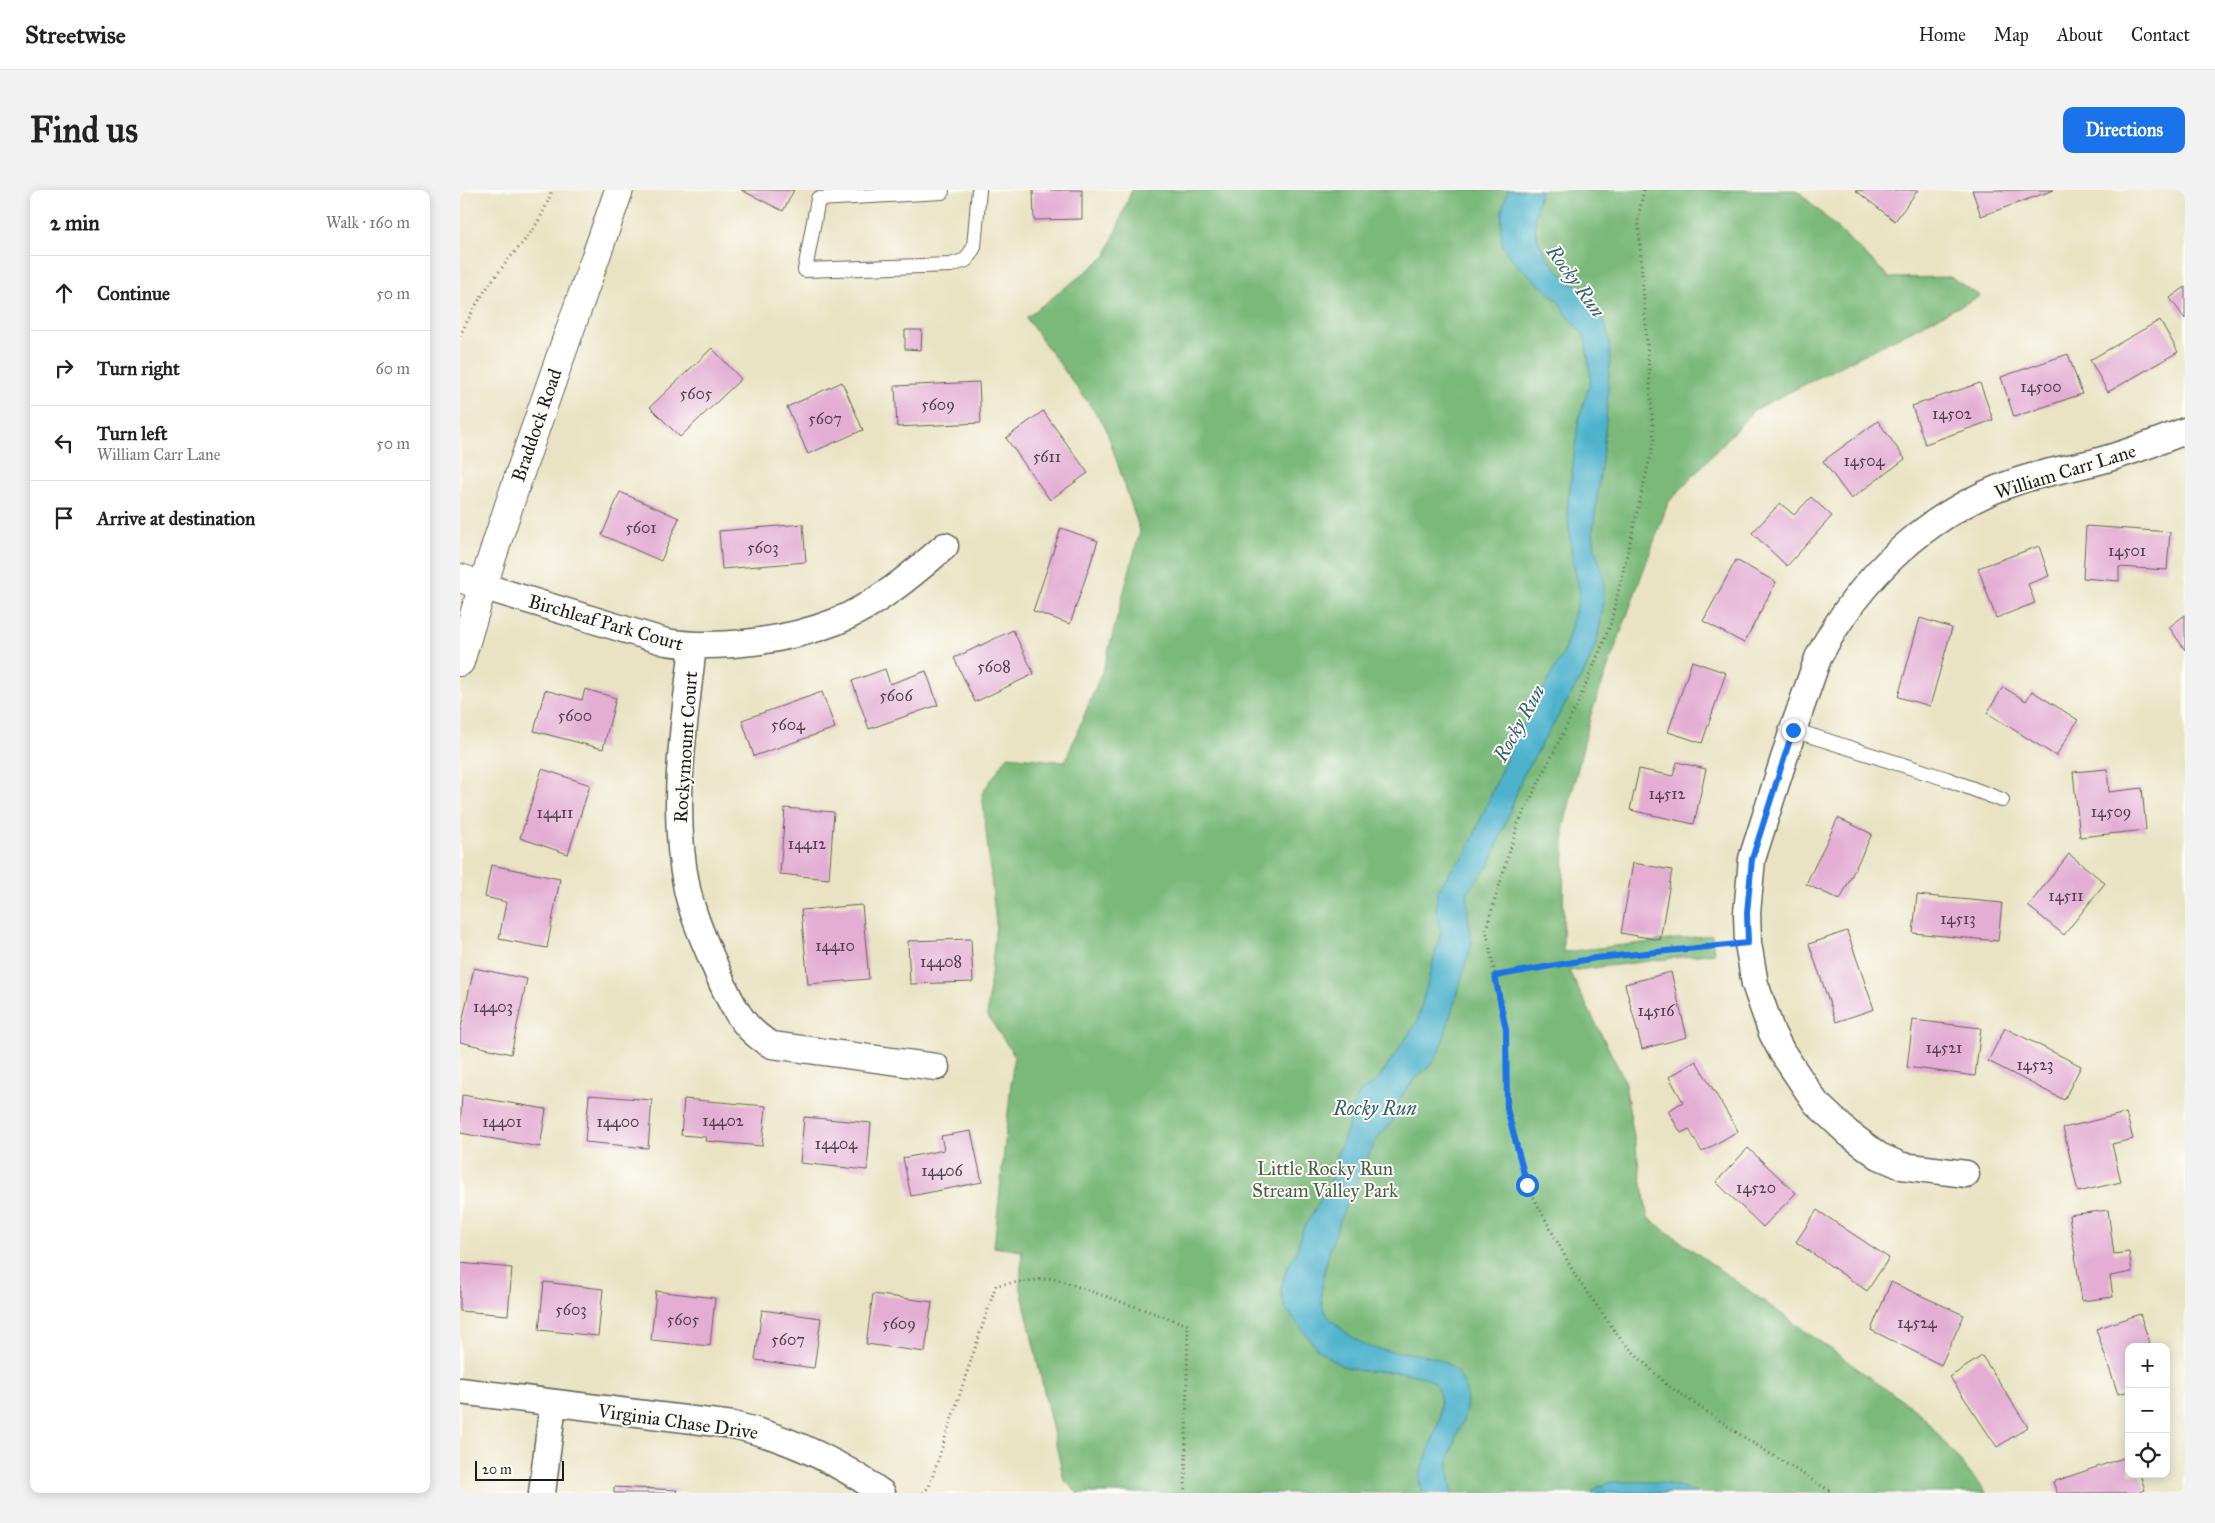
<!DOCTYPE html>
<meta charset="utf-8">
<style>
body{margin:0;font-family:"IM FELL Great Primer",serif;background:#f2f2f2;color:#222}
.controls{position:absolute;right:15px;bottom:15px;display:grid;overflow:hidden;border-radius:10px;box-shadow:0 2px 12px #0003}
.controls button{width:45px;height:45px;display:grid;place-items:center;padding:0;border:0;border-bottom:1px solid #e0e0e0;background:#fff;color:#222;font:25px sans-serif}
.scale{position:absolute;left:15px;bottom:12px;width:89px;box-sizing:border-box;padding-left:5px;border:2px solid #1c1c1c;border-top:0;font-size:14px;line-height:18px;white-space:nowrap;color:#1c1c1c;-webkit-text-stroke:4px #fdfcf7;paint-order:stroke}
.stop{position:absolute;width:15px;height:15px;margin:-11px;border:4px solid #1a73e8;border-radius:50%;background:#fff}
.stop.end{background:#1a73e8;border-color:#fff;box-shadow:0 1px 5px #0008}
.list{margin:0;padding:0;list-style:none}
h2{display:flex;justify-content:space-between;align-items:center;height:65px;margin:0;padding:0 20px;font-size:21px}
h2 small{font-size:16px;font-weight:400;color:#767676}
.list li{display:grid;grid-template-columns:32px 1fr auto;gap:15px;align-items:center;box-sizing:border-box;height:75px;padding:0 20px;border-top:1px solid #e0e0e0}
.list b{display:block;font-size:19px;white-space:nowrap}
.list p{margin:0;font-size:16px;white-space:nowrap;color:#767676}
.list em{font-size:16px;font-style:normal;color:#767676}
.icon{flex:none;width:28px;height:28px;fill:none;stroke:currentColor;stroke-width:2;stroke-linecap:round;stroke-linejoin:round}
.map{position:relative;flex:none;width:1725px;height:1303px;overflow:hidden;border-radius:10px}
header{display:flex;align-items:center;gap:30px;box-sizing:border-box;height:70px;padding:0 25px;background:#fff;border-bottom:1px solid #e0e0e0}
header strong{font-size:24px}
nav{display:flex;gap:28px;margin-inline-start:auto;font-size:18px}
.intro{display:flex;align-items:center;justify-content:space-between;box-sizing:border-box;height:120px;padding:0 30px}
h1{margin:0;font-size:35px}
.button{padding:12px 22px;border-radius:10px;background:#1a73e8;color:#fff;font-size:18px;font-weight:700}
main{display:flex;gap:30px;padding:0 30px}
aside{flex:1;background:#fff;border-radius:10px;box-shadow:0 2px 12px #0003}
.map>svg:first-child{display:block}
.forest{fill:#7ab97a;stroke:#4b6a4b}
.water{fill:#4eb3cd;stroke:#356874}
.building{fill:#e3add4}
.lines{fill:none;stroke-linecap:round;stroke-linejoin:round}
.service-casing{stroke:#646256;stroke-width:16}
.minor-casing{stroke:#646256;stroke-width:29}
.tertiary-casing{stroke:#646256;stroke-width:30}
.secondary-casing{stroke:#646256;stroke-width:30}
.path{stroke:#646256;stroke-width:3;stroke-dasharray:1 4;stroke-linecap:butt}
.service{stroke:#fff;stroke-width:14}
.minor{stroke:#fff;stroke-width:26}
.tertiary{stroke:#fff;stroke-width:28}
.secondary{stroke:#fff;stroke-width:28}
.route{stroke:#1a73e8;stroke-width:6}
.labels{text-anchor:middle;stroke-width:4;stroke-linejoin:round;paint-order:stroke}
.number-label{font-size:16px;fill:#4e404a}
.street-label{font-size:19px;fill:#1c1c1c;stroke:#fdfcf7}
.park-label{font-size:19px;fill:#485e45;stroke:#fdfcf7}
.water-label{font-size:20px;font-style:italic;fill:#32606c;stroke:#fdfcf7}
</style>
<header>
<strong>Streetwise</strong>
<nav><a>Home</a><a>Map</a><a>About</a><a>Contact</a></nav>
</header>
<div class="intro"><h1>Find us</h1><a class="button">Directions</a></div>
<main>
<aside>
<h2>2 min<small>Walk · 160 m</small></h2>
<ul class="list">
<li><svg class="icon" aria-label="ahead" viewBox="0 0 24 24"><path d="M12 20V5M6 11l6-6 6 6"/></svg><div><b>Continue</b></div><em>50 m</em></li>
<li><svg class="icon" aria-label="right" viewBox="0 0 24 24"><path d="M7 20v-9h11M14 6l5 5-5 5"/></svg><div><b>Turn right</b></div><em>60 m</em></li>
<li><svg class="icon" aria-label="left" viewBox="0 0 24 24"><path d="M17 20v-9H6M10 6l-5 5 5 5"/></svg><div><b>Turn left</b><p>William Carr Lane</p></div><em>50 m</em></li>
<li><svg class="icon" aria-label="arrive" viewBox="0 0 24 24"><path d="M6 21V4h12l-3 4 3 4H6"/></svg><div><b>Arrive at destination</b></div></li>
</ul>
</aside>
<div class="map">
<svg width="1725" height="1303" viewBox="0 0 1725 1303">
<rect width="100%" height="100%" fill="#fdfcf7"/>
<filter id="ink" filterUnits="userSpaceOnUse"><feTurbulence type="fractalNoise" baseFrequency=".02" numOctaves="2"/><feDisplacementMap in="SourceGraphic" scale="10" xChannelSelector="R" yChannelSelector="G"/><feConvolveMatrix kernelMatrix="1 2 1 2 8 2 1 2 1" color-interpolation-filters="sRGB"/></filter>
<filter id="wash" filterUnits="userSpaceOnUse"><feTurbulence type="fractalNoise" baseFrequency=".0096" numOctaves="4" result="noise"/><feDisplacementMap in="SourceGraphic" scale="20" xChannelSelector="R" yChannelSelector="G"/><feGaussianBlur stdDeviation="1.12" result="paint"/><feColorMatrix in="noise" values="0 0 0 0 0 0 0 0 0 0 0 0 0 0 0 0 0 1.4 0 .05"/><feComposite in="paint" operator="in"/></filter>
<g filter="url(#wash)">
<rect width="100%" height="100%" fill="#e9e3c3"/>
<polygon class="forest" points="672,0 1337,0 1430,88 1490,87 1520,106 1294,220 1208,313 1131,524 1104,636 1103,762 1252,745 1254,763 1109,781 1164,889 1188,1028 1462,1225 1526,1303 617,1303 604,1290 560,1095 562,1061 534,1057 554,865 527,825 536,734 522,603 548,566 605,572 644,477 680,341 645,236 566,128 646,66"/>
<g class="water">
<path d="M1048 0H1081C1078 11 1074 25 1075 37 1079 80 1136 100 1147 141 1152 160 1149 178 1148 198 1146 246 1139 293 1133 341L1135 359 1144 388V413L1137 451 1126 479 1063 586 1030 674 1007 702 1008 726 1012 752 980 861C971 879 949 890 940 910 937 915 937 922 934 928 931 936 922 941 918 948 901 976 847 1094 865 1122 872 1133 900 1155 913 1158 941 1165 987 1159 1002 1190 1016 1219 996 1239 990 1266 987 1278 990 1291 993 1303H962L959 1287 980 1229V1206L975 1193 964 1187 941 1182 902 1181 882 1176 858 1160 824 1117 821 1100 825 1082 836 1063 842 1041 870 993 876 968 888 938 891 920 900 902 917 891 957 832 981 742 976 721 977 702 992 679 1006 664 1052 555 1104 462 1120 403 1112 369 1107 319 1119 228 1131 190 1125 147 1105 123 1099 112 1054 72 1043 57 1041 42 1042 20Z"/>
<path d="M1151 1292C1180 1292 1209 1289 1236 1303H1131L1138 1297Z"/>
</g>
<g id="blocks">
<g class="building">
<polygon points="281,0 334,0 323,21"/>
<polygon points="573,0 622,0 622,29 574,30"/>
<polygon points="1395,0 1458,0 1435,31"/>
<polygon points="1512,0 1594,0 1521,26"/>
<polygon points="1725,97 1725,129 1710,108"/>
<polygon points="1700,130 1718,162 1648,202 1630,170"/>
<polygon points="445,140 462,140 461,160 445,159"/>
<polygon points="252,158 281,189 220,247 190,217"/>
<polygon points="1608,164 1622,204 1554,227 1541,187"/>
<polygon points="382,192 403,240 348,264 327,217"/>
<polygon points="519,192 521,233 437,237 435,196"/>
<polygon points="1520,193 1533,230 1465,254 1452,216"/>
<polygon points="583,221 628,283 590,310 546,248"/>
<polygon points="1418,231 1445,269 1391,309 1363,271"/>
<polygon points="160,302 219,328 201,371 142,345"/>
<polygon points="1351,307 1372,326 1327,376 1292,343 1320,313 1334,325"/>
<polygon points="343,334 346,372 262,379 259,341"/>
<polygon points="1626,336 1710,342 1707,380 1659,377 1659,391 1623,388"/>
<polygon points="601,338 638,351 610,434 573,421"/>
<polygon points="1579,356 1589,386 1568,394 1575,413 1536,428 1518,378"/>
<polygon points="1276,370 1316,392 1284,453 1243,431"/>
<polygon points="1725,425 1725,460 1709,437"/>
<polygon points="1460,428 1492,438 1470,516 1438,507"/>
<polygon points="553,440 574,484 515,512 494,468"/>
<polygon points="1232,471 1266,483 1242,553 1208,542"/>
<polygon points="425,479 430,494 466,481 478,515 409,539 392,491"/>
<polygon points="1543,497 1566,511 1572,501 1618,530 1596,566 1527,523"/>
<polygon points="125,499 156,508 143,559 74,541 85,500 122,510"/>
<polygon points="362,502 375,538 294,566 282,530"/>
<polygon points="1217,572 1246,579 1234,634 1170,620 1179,579 1213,586"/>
<polygon points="82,579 130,595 108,664 60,648"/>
<polygon points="1647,579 1649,602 1682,598 1686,640 1620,647 1613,582"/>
<polygon points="325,618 374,622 369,689 320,684"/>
<polygon points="1378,628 1412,644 1380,710 1346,694"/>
<polygon points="1609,664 1645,693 1604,745 1568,716"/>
<polygon points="1173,673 1212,680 1200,750 1161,743"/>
<polygon points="31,675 100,689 87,758 39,749 46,712 25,707"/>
<polygon points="1457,705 1542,713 1538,751 1453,743"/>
<polygon points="402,715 409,789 348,794 341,720"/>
<polygon points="1387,741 1414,819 1376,832 1349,754"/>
<polygon points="511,749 513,792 450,794 448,751"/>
<polygon points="14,778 67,789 51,864 0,852 0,842"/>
<polygon points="1211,782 1227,847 1182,859 1165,794"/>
<polygon points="1453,830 1521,838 1515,886 1447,877"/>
<polygon points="1545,838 1621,876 1604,910 1528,871"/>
<polygon points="1236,871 1278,941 1242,962 1229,939 1221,943 1208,921 1223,912 1209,887"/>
<polygon points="2,905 86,919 80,957 0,943"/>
<polygon points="129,905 192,910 188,958 125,952"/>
<polygon points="224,909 306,916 302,956 245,951 246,947 221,945"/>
<polygon points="1666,923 1673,949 1652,954 1661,992 1618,1002 1603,938"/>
<polygon points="344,927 411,933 407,980 340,973"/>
<polygon points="511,941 522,992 451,1006 443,968 484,960 481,946"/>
<polygon points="1288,958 1336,1003 1303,1037 1256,992"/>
<polygon points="1357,1020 1429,1068 1407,1101 1336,1052"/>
<polygon points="1648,1020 1654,1064 1669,1062 1672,1082 1650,1086 1653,1107 1622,1111 1609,1025"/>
<polygon points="0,1073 52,1078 48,1125 0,1121"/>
<polygon points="84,1092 143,1099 138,1146 79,1140"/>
<polygon points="1431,1092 1504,1125 1481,1175 1411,1140"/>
<polygon points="196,1101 255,1108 250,1156 191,1150"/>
<polygon points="413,1104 472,1112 465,1162 406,1154"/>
<polygon points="302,1120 361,1128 354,1178 295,1170"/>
<polygon points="1680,1124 1691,1157 1669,1157 1669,1201 1658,1204 1636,1139"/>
<polygon points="1522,1166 1568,1237 1537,1257 1490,1187"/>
<polygon points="1669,1266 1669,1284 1680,1284 1685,1300 1677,1303 1597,1303 1593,1292"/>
<polygon points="154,1297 217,1300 216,1303 154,1303"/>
</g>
</g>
</g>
<g filter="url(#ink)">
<use href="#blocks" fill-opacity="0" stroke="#646256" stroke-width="1"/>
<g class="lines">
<g class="service-casing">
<g id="service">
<polyline points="482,0 482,2 358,9 345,80 491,75 506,70 514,57 519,0"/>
<polyline points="1333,540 1487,589 1542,610"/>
</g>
</g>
<g class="minor-casing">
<g id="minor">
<path d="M22 396 206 452C258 460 326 451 375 432 416 415 452 385 485 356"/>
<path d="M233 456C224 537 210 618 227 699 233 727 246 755 257 781 269 810 283 841 312 855L476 877"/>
<path d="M1506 984 1442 976 1419 966 1388 943 1356 913 1322 862 1312 843 1295 794 1288 753 1287 723 1292 669 1333 540 1358 468C1400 386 1469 321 1558 291 1584 282 1612 278 1639 271 1668 263 1697 252 1725 241"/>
<path d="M0 1201 273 1235C329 1248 376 1270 422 1303"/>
<polyline points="82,1303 93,1213"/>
</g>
</g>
<g class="tertiary-casing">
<polyline id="tertiary" points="0,388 22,396"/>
</g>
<g class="secondary-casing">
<path id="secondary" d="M0 472C46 312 105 157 159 0"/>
</g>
<g class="path">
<polyline points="1184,0 1178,28 1194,251 1150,436 1119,511 1058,634 1026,739 1046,840 1047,919 1067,995 1115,1085 1162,1151 1206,1194 1282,1246 1373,1303"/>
<path d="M0 146C11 123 22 103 38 83 62 51 79 40 92 0"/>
<polyline points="1035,786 1136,768 1260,755"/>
<polyline points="463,1303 469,1297 536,1095 593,1088 728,1135 725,1303"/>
</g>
<use href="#service" class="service"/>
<use href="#minor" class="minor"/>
<use href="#tertiary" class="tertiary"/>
<use href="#secondary" class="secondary"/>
</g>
</g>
<g class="lines" filter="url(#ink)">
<polyline class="route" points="1067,995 1047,919 1046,840 1035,786 1136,768 1288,753 1287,723 1292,669 1333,540"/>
</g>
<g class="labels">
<g class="number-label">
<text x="1581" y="202">14500</text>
<text x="236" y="209">5605</text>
<text x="478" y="220">5609</text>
<text x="1492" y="229">14502</text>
<text x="365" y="234">5607</text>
<text x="587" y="272">5611</text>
<text x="1404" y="276">14504</text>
<text x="181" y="343">5601</text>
<text x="303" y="363">5603</text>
<text x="1667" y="366">14501</text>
<text x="534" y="482">5608</text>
<text x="436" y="511">5606</text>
<text x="115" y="531">5600</text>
<text x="328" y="540">5604</text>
<text x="1207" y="609">14512</text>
<text x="1651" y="627">14509</text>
<text x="95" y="628">14411</text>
<text x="347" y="659">14412</text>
<text x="1606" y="711">14511</text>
<text x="1498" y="734">14513</text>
<text x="375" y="761">14410</text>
<text x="481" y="777">14408</text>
<text x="33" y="822">14403</text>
<text x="1196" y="826">14516</text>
<text x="1484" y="863">14521</text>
<text x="1575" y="880">14523</text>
<text x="263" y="936">14402</text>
<text x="42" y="937">14401</text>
<text x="158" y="937">14400</text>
<text x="376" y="959">14404</text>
<text x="482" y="986">14406</text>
<text x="1296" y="1003">14520</text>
<text x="111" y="1125">5603</text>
<text x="223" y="1135">5605</text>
<text x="1457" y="1138">14524</text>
<text x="439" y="1139">5609</text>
<text x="328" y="1155">5607</text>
</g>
<g class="street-label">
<text transform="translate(76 235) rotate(-71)" y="7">Braddock Road</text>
<text transform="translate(1605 281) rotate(-17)" y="7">William Carr Lane</text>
<text transform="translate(146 432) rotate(16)" y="7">Birchleaf Park Court</text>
<text transform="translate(225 557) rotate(-86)" y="7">Rockymount Court</text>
<text transform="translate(218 1231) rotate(8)" y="7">Virginia Chase Drive</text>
</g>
<g class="park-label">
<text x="865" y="985">Little Rocky Run<tspan x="865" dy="22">Stream Valley Park</tspan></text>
</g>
<g class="water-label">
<text transform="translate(1116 91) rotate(54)" y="7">Rocky Run</text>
<text transform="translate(1059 533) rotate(-61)" y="7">Rocky Run</text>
<text x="915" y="925">Rocky Run</text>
</g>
</g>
</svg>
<div class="controls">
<button>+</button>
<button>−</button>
<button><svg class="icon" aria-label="locate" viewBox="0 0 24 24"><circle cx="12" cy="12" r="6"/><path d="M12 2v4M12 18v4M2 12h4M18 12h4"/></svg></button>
</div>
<div class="scale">20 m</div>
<div class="stop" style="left:1067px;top:995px"></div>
<div class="stop end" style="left:1333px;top:540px"></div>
</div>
</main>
